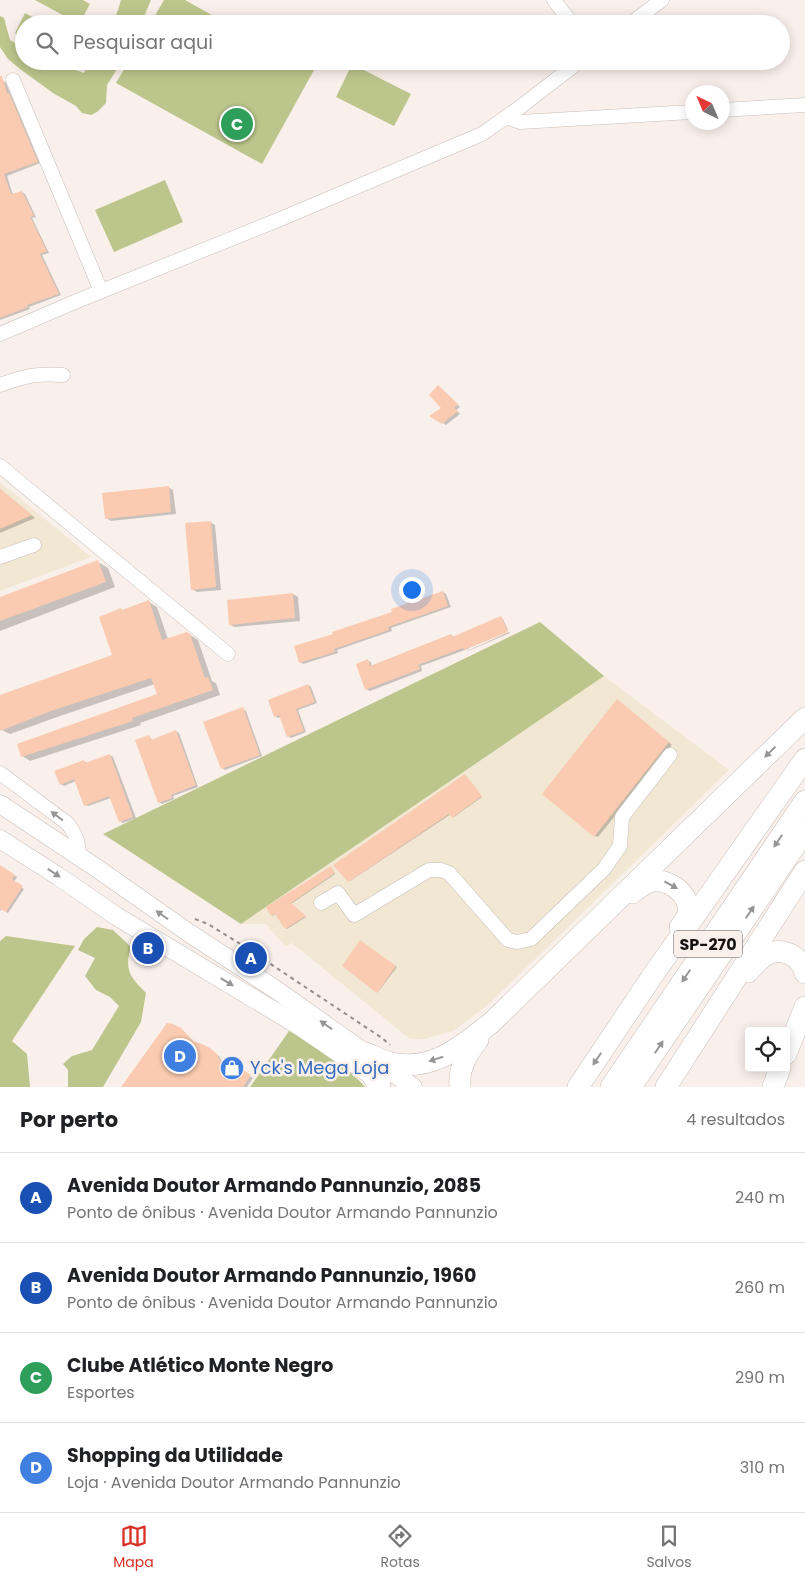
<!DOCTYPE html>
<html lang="pt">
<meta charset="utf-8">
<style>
body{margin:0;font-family:Poppins,sans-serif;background:#f6f6f6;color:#202124}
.controls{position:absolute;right:15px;bottom:15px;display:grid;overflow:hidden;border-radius:5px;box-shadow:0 2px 12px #0003}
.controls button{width:45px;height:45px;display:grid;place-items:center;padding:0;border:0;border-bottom:1px solid #e0e0e0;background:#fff;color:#202124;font:25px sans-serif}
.compass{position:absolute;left:685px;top:85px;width:45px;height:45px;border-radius:50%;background:#fff;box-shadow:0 2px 12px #0003;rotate:316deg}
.you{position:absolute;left:411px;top:589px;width:18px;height:18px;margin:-12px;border:4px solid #fff;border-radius:50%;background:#1a73e8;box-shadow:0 0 0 8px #1a73e833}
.badge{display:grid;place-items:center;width:32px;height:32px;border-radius:50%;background:#d93025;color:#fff;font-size:16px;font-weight:700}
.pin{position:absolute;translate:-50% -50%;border:2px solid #fff;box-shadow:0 1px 5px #0006}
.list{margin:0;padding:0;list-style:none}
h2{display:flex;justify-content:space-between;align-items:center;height:65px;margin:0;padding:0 20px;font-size:21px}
h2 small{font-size:16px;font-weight:400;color:#757577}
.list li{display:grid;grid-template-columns:32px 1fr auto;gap:15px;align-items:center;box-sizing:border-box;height:90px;padding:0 20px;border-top:1px solid #e0e0e0}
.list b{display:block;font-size:19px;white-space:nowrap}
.list p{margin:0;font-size:16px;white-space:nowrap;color:#757577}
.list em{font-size:16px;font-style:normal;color:#757577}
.icon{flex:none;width:28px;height:28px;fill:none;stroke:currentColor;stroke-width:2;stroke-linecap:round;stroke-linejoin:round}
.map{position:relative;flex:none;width:805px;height:1087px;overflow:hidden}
.search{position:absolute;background:#fff;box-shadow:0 2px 12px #0003;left:15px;right:15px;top:15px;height:55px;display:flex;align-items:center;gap:12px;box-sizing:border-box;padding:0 18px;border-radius:28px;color:#757577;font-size:19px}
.sheet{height:425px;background:#fff}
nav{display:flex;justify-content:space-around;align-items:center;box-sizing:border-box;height:70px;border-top:1px solid #e0e0e0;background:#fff;font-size:14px;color:#757577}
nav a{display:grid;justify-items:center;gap:2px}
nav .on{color:#d93025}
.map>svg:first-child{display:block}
.industrial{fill:#f2e7d3}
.green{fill:#bcc68c}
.shadow{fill:#0003}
.building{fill:#facbb0}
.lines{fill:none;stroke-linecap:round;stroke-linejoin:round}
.minor-casing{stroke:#c7beb8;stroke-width:15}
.major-casing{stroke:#c7beb8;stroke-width:19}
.highway-casing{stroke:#c7beb8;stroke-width:22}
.path{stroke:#948d8a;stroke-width:2;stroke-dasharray:4 4;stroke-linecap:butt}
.minor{stroke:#fff;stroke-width:14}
.major{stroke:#fff;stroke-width:18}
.highway{stroke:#fff;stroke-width:21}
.oneway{fill:#979594}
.labels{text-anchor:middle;stroke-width:5;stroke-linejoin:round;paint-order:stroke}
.shield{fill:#faf0eb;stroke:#5b5553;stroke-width:1}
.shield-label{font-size:16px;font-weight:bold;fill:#171312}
.shop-label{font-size:18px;fill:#366cbe;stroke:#faf0eb;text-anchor:start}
</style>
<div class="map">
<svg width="805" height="1087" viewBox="0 0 805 1087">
<rect width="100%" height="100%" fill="#faf0eb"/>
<g class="industrial">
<polygon points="0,482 91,557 0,591"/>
<polygon points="604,676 729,770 488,1005 453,1031 424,1039 410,1039 292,943 285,946 266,924 241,924"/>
</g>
<g class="green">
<polygon points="35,0 83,0 90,4 79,24"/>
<polygon points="121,0 151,0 143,19 139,24 110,24 117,13"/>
<polygon points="164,0 185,0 228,24 150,24"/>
<polygon points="25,13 45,24 24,24 24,38 15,33"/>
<polygon points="0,16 4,18 10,40 24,48 24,61 49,61 66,70 76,70 84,73 90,61 122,61 107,85 106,103 97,112 91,115 82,113 76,106 53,93 20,69 8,59 0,47"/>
<polygon points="129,61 297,61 314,70 262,164 116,83"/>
<polygon points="352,64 411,94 394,126 336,97"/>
<polygon points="165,180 183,222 114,252 95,210"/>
<polygon points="540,622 604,676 241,924 103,834"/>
<path d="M97 927 113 930 131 947C124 970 130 977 146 993L141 1022 103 1087H68V1070L63 1064 72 1056 92 1050 119 1006 110 997 96 990 85 976 95 958 78 950 84 939Z"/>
<polygon points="6,936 75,946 12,1041 27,1054 30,1087 0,1087 0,941"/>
<path d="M289 1031C312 1046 348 1066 365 1087H250Z"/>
</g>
<g class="shadow">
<polygon points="3,81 6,83 40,163 7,176 13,195 22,192 25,194 36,217 32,218 49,253 42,255 61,295 29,307 30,309 0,320 0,83"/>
<polygon points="439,387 460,407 456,410 460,414 446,425 443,423 443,408"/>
<polygon points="168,487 173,490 176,514 111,521 106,518"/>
<polygon points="0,489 35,518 0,533"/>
<polygon points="210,522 215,525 221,590 197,592 192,589"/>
<polygon points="98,562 108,568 115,587 0,631 0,599"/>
<polygon points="443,592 446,594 451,607 391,628 392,631 337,650 338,653 303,664 300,662 334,635"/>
<polygon points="293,594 298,597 300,621 235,627 230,625"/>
<polygon points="149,602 157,607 168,639 187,633 198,640 212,681 216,683 220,695 140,723 141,725 30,761 22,756 159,695 155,684 60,716 10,734 2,730 0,725 0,696 114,656 123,611"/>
<polygon points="500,617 503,619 508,630 465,650 421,666 422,671 370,691 366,689 368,661 371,662 372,667 451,635 454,637"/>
<polygon points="509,632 510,633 468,651 467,651"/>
<polygon points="308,685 311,687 317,703 298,710 306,732 291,738 288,736 281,717 278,718 275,716"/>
<polygon points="620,702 672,745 598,837 595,836"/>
<polygon points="243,709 246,711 262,756 225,770 222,768"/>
<polygon points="176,731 179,733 198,787 173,796 174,799 162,804 159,802 149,736 153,741"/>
<polygon points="110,755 113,757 136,818 123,823 120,821 111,798 88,806 85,805 76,781 64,786 61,784 84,761 87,763"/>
<polygon points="466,776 482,797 454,817 451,814 350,881 349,881"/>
<polygon points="0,866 17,877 14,882 24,889 8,913 2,909 0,911"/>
<polygon points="332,868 335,874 291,904 306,917 287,929 276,914 272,916 268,908"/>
<polygon points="360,942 397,967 378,992 343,965"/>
<polygon points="173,1025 184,1032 195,1043 206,1047 219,1056 225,1068 229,1063 253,1078 247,1087 124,1087"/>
</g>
<g class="building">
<polygon points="0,76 2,76 7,93 9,93 38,162 4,174 11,194 22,191 34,216 30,217 47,251 40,254 59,294 27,305 28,307 0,318"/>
<polygon points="438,385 458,404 454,408 458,411 442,424 429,416 441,408 429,395"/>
<polygon points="169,486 171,512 105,519 102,493"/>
<polygon points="0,489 32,515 0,529"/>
<polygon points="211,521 216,587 191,590 185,523"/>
<polygon points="98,560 106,582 0,621 0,597"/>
<polygon points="443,591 448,606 388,627 389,630 334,649 335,652 299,663 294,646 333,634 332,632 392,612 391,609"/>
<polygon points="293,593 295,618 229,625 227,600"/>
<polygon points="149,600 162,640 187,632 190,634 205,678 208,677 213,690 132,718 133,721 21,757 17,744 157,694 151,678 51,711 0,731 0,695 112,655 99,617 121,608 122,610"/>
<polygon points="501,616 508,632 464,650 463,648 418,665 420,669 365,690 356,664 368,659 370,666 451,634 452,637"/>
<polygon points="308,684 315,702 296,709 304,731 287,737 279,715 274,717 268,700"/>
<polygon points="617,699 669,742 594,837 542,794"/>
<polygon points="243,707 260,755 221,769 203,722"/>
<polygon points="176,730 196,785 171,795 172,798 158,803 135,740 149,735 151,740"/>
<polygon points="110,754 133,817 119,822 109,796 84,806 74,779 60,785 54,771 84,760 85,763"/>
<polygon points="465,774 482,796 452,818 449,814 348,882 333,865"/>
<polygon points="0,865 15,875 12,879 23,886 6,912 0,909"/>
<polygon points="331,866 335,873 291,903 306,916 285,929 275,914 271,916 266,907"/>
<polygon points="360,940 396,966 377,993 342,966"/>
<polygon points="167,1023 173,1024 181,1028 193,1041 202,1044 210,1048 216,1053 224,1068 229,1061 251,1075 243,1087 121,1087"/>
</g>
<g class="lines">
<g class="minor-casing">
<g id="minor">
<polyline points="554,0 572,24"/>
<polyline points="630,24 662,0"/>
<polyline points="13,80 101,291"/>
<polyline points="722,110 805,105"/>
<polyline points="507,117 520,122 692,112"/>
<polyline points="0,334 77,301 278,220 482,134 519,108 580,61"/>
<path d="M0 385C25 376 36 373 63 375"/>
<polyline points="0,466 228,654"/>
<polyline points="0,557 34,545"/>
<path d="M0 773 67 823C76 834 79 843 79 856"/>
<polyline points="321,903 338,893 354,915 429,870 441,870 449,873 508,940 517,942 531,939 604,869 620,846 622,817 670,755"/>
</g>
</g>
<g class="major-casing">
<g id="major">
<polyline points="0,804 98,869 189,933 275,989 413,1087"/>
<polyline points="0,839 58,876 116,916 301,1027 381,1082"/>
</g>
</g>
<g class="highway-casing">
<g id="highway">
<path d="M632 893C637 889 643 884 649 882 666 876 692 894 688 914 687 918 683 923 680 927"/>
<path d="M748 972C754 966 759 959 766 955 782 946 801 956 805 973"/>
<path d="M366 1053C374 1056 382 1061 391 1063 433 1072 460 1047 491 1023L805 718"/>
<polyline points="786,1054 805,1007"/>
<polyline points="372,1075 380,1087"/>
<path d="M460 1087C458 1068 467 1054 478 1040"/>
<polyline points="578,1087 653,975 805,759"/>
<polyline points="611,1087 805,801"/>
<polyline points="631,1087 805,831"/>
<polyline points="666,1087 805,871"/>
<polyline points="773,1087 780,1068"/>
</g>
</g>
<polyline class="path" points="195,919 208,924 242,945 382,1038 390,1045"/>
<use href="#minor" class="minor"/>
<use href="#major" class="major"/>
<use href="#highway" class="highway"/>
</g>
<defs><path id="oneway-solid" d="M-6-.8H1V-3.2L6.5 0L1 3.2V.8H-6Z" transform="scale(1.25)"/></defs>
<g class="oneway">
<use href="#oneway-solid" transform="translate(770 752) rotate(136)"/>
<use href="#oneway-solid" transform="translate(57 816) rotate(-143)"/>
<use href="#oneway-solid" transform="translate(778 841) rotate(124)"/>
<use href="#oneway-solid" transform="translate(54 873) rotate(33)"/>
<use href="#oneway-solid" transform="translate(671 885) rotate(29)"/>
<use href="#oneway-solid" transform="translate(750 912) rotate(-56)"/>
<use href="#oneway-solid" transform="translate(162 915) rotate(-145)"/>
<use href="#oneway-solid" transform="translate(686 976) rotate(124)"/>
<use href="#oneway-solid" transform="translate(227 982) rotate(31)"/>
<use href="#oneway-solid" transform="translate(326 1025) rotate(-145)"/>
<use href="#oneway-solid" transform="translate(659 1047) rotate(-56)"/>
<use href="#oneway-solid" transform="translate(436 1059) rotate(163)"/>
<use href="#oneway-solid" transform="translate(597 1059) rotate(124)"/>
</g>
<defs>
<g id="shop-disc" transform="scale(1.25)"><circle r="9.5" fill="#3f7fe0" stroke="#faf0eb"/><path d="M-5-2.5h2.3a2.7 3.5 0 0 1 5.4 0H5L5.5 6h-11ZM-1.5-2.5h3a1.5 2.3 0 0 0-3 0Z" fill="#fff"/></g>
</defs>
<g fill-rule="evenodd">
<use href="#shop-disc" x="232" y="1068"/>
</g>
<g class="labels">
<rect class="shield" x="674" y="930.5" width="68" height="27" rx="4"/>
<g class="shield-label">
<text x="708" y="950">SP-270</text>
</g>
<g class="shop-label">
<text x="250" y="1074">Yck's Mega Loja</text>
</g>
</g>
</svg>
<div class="controls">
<button><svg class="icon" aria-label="locate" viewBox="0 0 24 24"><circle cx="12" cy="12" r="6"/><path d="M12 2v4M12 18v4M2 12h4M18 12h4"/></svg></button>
</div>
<svg class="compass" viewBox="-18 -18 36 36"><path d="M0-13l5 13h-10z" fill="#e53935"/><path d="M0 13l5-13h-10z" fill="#757577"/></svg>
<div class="you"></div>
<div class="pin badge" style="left:251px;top:958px;background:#1a4fb4">A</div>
<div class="pin badge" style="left:148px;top:948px;background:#1a4fb4">B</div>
<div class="pin badge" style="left:237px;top:124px;background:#2e9e5b">C</div>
<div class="pin badge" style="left:180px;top:1056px;background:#3f7fe0">D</div>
<div class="search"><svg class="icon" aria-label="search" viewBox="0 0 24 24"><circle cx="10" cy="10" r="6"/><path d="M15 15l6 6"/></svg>Pesquisar aqui</div>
</div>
<section class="sheet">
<h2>Por perto<small>4 resultados</small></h2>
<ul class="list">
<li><span class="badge" style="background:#1a4fb4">A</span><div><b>Avenida Doutor Armando Pannunzio, 2085</b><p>Ponto de ônibus · Avenida Doutor Armando Pannunzio</p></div><em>240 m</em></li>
<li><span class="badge" style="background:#1a4fb4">B</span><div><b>Avenida Doutor Armando Pannunzio, 1960</b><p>Ponto de ônibus · Avenida Doutor Armando Pannunzio</p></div><em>260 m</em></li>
<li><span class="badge" style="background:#2e9e5b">C</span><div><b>Clube Atlético Monte Negro</b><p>Esportes</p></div><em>290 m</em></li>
<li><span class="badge" style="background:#3f7fe0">D</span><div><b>Shopping da Utilidade</b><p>Loja · Avenida Doutor Armando Pannunzio</p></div><em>310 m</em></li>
</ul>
</section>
<nav>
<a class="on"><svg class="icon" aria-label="map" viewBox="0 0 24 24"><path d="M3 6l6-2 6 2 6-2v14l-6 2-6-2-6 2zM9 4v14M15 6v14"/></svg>Mapa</a>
<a><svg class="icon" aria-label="directions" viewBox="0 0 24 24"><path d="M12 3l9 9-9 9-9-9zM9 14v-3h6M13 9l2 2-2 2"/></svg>Rotas</a>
<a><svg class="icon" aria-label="saved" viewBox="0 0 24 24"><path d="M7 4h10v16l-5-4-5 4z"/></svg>Salvos</a>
</nav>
